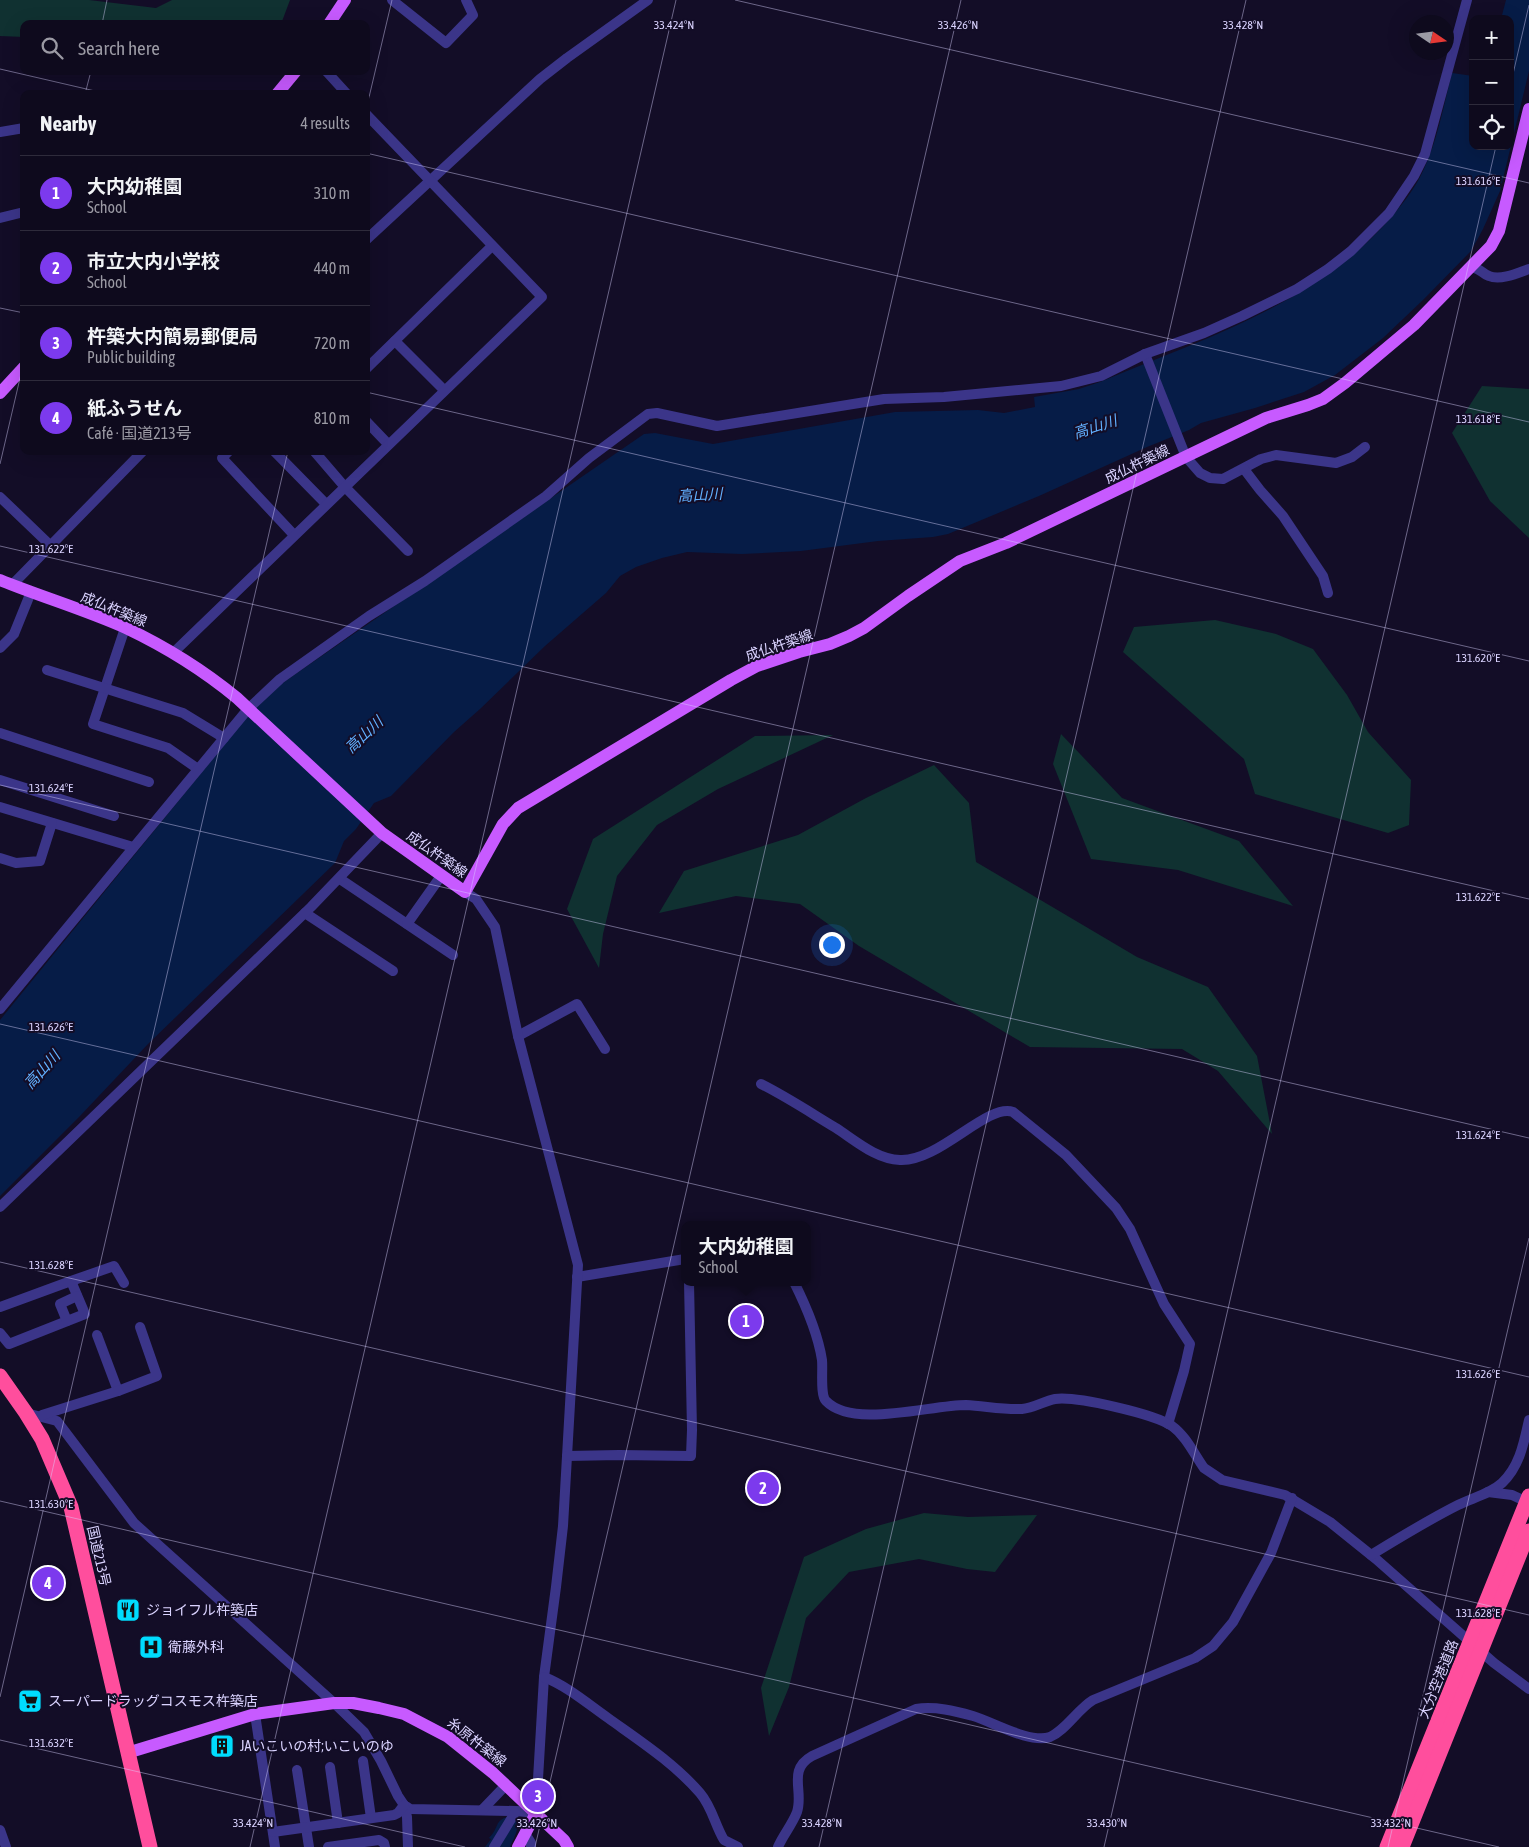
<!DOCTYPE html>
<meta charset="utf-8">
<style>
body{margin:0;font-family:"Asap Condensed","Noto Sans JP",sans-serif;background:#1c182a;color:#f1f3f6}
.controls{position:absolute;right:15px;top:15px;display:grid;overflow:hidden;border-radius:10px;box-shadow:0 5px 20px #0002}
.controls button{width:45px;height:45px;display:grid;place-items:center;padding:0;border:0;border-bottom:1px solid #2e2b3b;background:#0e0a1d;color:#f1f3f6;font:25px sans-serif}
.compass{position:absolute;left:1409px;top:15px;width:45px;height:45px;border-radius:50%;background:#0e0a1d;box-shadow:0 5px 20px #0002;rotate:103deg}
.you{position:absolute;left:831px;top:944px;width:18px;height:18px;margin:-12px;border:4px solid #fff;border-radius:50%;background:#1a73e8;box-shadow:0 0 0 8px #1a73e833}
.badge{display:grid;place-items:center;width:32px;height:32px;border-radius:50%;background:#7c3aed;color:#fff;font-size:16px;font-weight:700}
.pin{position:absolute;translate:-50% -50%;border:2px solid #fff;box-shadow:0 1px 5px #0006}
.popup{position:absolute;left:681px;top:1221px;width:130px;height:65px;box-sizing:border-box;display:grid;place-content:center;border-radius:10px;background:#0e0a1d;filter:drop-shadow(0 1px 4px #0005);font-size:16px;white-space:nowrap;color:#9b9aa4}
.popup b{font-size:19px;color:#f1f3f6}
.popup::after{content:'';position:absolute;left:50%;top:100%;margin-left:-10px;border:10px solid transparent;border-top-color:#0e0a1d}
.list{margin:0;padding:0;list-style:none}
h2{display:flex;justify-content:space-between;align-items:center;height:65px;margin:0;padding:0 20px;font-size:21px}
h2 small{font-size:16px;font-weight:400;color:#9b9aa4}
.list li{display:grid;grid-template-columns:32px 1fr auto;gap:15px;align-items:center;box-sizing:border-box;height:75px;padding:0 20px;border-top:1px solid #2e2b3b}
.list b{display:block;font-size:19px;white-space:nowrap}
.list p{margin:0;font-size:16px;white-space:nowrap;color:#9b9aa4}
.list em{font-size:16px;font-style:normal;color:#9b9aa4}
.icon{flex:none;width:28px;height:28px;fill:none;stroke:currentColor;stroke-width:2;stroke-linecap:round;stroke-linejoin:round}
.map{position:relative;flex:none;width:1529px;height:1847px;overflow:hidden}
.search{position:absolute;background:#0e0a1d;box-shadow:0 5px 20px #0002;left:20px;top:20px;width:350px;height:55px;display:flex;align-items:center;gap:12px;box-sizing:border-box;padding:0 18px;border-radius:10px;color:#9b9aa4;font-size:19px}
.panel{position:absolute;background:#0e0a1d;box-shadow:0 5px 20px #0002;left:20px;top:90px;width:350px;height:365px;border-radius:10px}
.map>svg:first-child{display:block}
.green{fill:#103131}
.water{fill:#061c47}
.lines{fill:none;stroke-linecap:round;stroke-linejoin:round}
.minor{stroke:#3b3589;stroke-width:10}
.major{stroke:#c75aff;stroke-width:12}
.highway{stroke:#ff4e9d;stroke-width:15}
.ticks{fill:none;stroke:#dad3ff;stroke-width:1;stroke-opacity:0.45}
.labels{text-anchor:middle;stroke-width:4;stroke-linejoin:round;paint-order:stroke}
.street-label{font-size:14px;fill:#dad3ff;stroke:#130d27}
.poi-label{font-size:14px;fill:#dad3ff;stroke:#130d27;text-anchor:start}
.water-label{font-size:15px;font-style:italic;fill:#61b0ff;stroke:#130d27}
.ticks-label{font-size:12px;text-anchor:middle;fill:#dad3ff;stroke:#130d27;stroke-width:4;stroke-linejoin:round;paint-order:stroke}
</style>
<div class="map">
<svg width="1529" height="1847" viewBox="0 0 1529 1847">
<rect width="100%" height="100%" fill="#130d27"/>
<g class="green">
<polygon points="0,0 89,0 156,8 172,0 290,0 281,24 24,24 24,37 0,36"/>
<polygon points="1482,386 1529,389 1529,538 1490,501 1452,433"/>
<polygon points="1215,620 1276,634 1313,649 1347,695 1368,732 1411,780 1409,825 1388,833 1255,794 1244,759 1123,652 1134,627"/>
<polygon points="1061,734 1122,798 1239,841 1293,906 1178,870 1091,859 1053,764"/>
<polygon points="833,735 718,789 657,825 617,876 603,934 599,968 567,909 593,839 755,736"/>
<polygon points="934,765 969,803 976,862 1137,957 1208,987 1257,1056 1272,1134 1218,1071 1182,1049 1030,1047 859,946 800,904 736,896 659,913 684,871 798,835 866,798"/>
<polygon points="924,1513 968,1517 1037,1515 995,1572 967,1569 919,1559 849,1572 806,1618 789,1687 769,1736 761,1688 804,1557 866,1529"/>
</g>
<g class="water">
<path d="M1506 0H1529V71L1500 191 1483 229 1471 251 1423 300 1383 338 1335 375 1304 392 1255 408 1201 423 1189 430 1147 447 1039 496 948 534 933 537 878 541 801 551 742 554 687 552 662 558 636 567 620 576 606 593 545 646 480 709 454 732 391 796 374 803 356 829 344 841 335 863 148 1044 80 1116 0 1196V1020L246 718 281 684 644 434 655 433 713 444 895 412 978 410 1004 413 1035 407 1034 397 1079 389 1100 382C1200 340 1311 306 1386 223 1400 207 1414 191 1423 171 1437 142 1444 104 1452 73L1473 76V146H1510V19H1501Z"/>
<path d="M512 1816 513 1819 517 1820C519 1830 514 1838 510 1847H485L491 1839 489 1838C500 1828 493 1819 512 1816Z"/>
</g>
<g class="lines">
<g class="minor">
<polyline points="392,0 446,43 473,15 466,0"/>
<polyline points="326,71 347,94"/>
<polyline points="0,132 24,128"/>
<polyline points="0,218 24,212"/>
<polyline points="366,240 540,79 567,58 648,0"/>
<path d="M1471 267C1482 269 1481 273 1489 276 1500 281 1518 273 1529 269"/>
<polyline points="395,341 444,390"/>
<polyline points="1145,354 1186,457 1200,473 1210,478 1223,479 1261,459 1276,455 1336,463 1352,457 1365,447"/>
<polyline points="366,369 492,246"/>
<polyline points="366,421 388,444"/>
<polyline points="229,451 222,458 294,535"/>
<polyline points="274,451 326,504"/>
<polyline points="314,451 344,486 408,551"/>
<polyline points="1244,469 1260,490 1283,516 1323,576 1328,593"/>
<polyline points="0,497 50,545"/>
<polyline points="12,585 143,451"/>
<polyline points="125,628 93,724 168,748 198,769"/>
<polyline points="0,648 14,634 31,592"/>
<polyline points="173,653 542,297 366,114"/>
<polyline points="47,670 183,713 224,738"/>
<polyline points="0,733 149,782"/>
<polyline points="0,780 114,816"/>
<polyline points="0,807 133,847"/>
<polyline points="0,858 16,863 40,861 52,823"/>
<polyline points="340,879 453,955"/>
<polyline points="305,913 393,971"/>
<polyline points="407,924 441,876"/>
<polyline points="0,1009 248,709 280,679 369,616 425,581 546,496 589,458 648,414 657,413 717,426 884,399 944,397 1061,386 1101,376 1145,354 1204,333 1242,316 1297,289 1328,269 1351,251 1389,213 1414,176 1425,154 1467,0"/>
<polyline points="518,1036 577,1004 605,1049"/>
<path d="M761 1084C787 1097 811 1113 836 1128 856 1141 876 1159 900 1160 939 1162 987 1103 1013 1112L1066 1155 1116 1208 1130 1229 1164 1304 1190 1344 1184 1371 1168 1424"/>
<polyline points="0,1207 311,907 382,833"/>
<polyline points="577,1277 685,1259"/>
<polyline points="71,1281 114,1266 124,1283"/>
<path d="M794 1282C806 1306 818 1334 822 1360 823 1370 820 1395 826 1401 853 1429 930 1405 966 1405 985 1406 1003 1410 1022 1409 1034 1408 1044 1401 1055 1399 1077 1396 1154 1414 1172 1426 1186 1436 1194 1454 1204 1468L1222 1480 1285 1495 1330 1522 1376 1559 1494 1663 1529 1689"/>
<polyline points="0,1307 71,1281 85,1314 9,1344 0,1333"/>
<polyline points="67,1321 60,1304 77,1296"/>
<polyline points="97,1335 118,1391"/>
<polyline points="26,1413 57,1421 134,1523 334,1703 364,1732 381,1761 398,1796 404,1805 410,1809 516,1811 536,1813 544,1677 556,1587 563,1526 578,1265 518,1036 495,927 476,899 465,892"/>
<polyline points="42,1415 118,1391 157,1376 140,1327"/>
<polyline points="567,1456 619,1455 691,1456 692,1430 689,1282"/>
<polyline points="1488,1492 1512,1495 1529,1503"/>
<path d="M1371 1555C1399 1538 1428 1520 1458 1505 1472 1498 1490 1494 1502 1483 1520 1466 1524 1442 1529 1420"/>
<path d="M544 1677C567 1686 588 1704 608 1718 640 1741 674 1763 700 1793 712 1807 715 1825 724 1840L738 1847"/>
<polyline points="255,1714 275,1847"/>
<polyline points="363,1761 371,1818"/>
<polyline points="330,1767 338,1823"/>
<polyline points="297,1770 309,1847"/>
<polyline points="404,1805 407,1817 408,1847"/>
<polyline points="482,1810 506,1785"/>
<polyline points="0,1830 6,1847"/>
<polyline points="273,1832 394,1815 398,1813 404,1805"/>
<polyline points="526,1835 531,1843 531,1847"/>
<polyline points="328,1847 379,1840 384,1843 385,1847"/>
<polyline points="494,1847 516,1811"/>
<path d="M778 1847C783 1835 792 1825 797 1812 804 1791 787 1770 812 1756L916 1709C935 1706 955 1711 973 1716 993 1722 1030 1744 1050 1737 1066 1730 1078 1709 1093 1700L1195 1658 1213 1646 1233 1622 1271 1553 1292 1498"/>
</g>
<g class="major">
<polyline points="329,24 345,0"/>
<polyline points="277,94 296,71"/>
<polyline points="0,393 24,367"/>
<path d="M0 580C42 597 86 610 126 628 166 647 203 670 237 698L382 833 465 892 503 824 518 808 731 680 757 666 799 652 830 644 849 636 864 628 908 596 960 561 1006 543 1266 418 1308 405 1323 399 1345 383 1414 325 1491 246 1499 231 1529 109"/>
<polyline points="127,1753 255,1714 334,1703 353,1703 379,1708 404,1714 448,1737 493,1773 564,1840 568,1847"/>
<polyline points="518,1847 536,1813"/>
</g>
<g class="highway">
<polyline points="0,1376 26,1413 42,1439 71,1507 150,1847"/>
<polyline points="1387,1847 1529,1496"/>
<polyline points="1402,1847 1529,1531"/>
</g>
</g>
<path class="ticks" d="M735 0 1529 183M102 24 107 0M0 69 108 94M1510 87 1529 5M85 94 91 71M366 110 392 0M366 153 1529 422M0 308 24 313M366 392 1529 661M0 464 24 361M0 546 1529 899M0 785 1529 1138M0 1024 1529 1377M0 1262 1529 1615M0 1501 1499 1847M0 1697 288 451M0 1740 465 1847M250 1847 676 0M535 1847 961 0M819 1847 1246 0M1104 1847 1496 146M1388 1847 1529 1238"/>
<defs>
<g id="restaurant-square" transform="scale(1.25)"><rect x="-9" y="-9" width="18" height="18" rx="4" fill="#00dcfe" stroke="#130d27"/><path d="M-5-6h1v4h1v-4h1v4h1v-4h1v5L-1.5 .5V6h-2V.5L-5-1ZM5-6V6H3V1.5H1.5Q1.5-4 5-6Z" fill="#111"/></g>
<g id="hospital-square" transform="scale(1.25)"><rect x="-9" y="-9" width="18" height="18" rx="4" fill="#00dcfe" stroke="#130d27"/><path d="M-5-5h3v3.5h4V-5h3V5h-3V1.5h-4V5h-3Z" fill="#111"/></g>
<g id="supermarket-square" transform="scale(1.25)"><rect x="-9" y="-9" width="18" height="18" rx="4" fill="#00dcfe" stroke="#130d27"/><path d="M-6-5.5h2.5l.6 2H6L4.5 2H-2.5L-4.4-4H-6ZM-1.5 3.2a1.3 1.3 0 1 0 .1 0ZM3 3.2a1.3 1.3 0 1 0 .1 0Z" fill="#111"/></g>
<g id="building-square" transform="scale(1.25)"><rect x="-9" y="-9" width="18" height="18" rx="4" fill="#00dcfe" stroke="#130d27"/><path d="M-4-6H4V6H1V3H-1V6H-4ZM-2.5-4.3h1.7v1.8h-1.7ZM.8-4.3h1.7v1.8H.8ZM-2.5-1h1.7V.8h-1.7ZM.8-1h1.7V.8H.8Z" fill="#111"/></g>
</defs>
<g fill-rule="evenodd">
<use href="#restaurant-square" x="128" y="1610"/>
<use href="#hospital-square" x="151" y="1647"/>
<use href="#supermarket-square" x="30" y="1701"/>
<use href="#building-square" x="222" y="1746"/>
</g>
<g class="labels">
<g class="street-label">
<text transform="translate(1137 464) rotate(-26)" y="5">成仏杵築線</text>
<text transform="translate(114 609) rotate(22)" y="5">成仏杵築線</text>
<text transform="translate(779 645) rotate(-19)" y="5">成仏杵築線</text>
<text transform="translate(437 854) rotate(35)" y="5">成仏杵築線</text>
<text transform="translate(99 1556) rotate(77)" y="5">国道213号</text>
<text transform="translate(1438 1679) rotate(-68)" y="5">大分空港道路</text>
<text transform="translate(477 1742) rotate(38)" y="5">糸原杵築線</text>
</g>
<g class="poi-label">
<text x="146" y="1615">ジョイフル杵築店</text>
<text x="168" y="1652">衛藤外科</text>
<text x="48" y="1706">スーパードラッグコスモス杵築店</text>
<text x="240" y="1751">JAいこいの村;いこいのゆ</text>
</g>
<g class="water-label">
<text transform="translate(1095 427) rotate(-18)" y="5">高山川</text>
<text transform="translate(700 495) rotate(-3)" y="5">高山川</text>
<text transform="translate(364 735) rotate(-43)" y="5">高山川</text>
<text transform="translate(42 1070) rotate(-48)" y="5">高山川</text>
</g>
</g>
<g class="ticks-label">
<text x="674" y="29">33.424°N</text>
<text x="958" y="29">33.426°N</text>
<text x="1243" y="29">33.428°N</text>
<text x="1478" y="185">131.616°E</text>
<text x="1478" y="423">131.618°E</text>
<text x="51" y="553">131.622°E</text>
<text x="1478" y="662">131.620°E</text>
<text x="51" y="792">131.624°E</text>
<text x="1478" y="901">131.622°E</text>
<text x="51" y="1031">131.626°E</text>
<text x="1478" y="1139">131.624°E</text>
<text x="51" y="1269">131.628°E</text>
<text x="1478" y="1378">131.626°E</text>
<text x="51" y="1508">131.630°E</text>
<text x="1478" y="1617">131.628°E</text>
<text x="51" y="1747">131.632°E</text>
<text x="253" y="1827">33.424°N</text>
<text x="537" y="1827">33.426°N</text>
<text x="822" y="1827">33.428°N</text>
<text x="1107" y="1827">33.430°N</text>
<text x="1391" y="1827">33.432°N</text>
</g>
</svg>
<div class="controls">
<button>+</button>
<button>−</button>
<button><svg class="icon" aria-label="locate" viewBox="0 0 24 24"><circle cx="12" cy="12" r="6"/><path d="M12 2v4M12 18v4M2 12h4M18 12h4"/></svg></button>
</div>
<svg class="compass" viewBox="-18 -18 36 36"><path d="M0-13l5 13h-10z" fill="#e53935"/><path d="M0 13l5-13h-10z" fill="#9b9aa4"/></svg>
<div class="you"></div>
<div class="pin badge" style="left:746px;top:1321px">1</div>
<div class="popup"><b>大内幼稚園</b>School</div>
<div class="pin badge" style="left:763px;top:1488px">2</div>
<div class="pin badge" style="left:538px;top:1796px">3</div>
<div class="pin badge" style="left:48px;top:1583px">4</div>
<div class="search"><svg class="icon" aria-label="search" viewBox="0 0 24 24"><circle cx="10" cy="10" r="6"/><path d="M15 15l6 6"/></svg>Search here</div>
<section class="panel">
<h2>Nearby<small>4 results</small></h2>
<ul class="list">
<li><span class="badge">1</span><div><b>大内幼稚園</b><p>School</p></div><em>310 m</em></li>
<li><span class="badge">2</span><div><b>市立大内小学校</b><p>School</p></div><em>440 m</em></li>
<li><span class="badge">3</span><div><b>杵築大内簡易郵便局</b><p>Public building</p></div><em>720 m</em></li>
<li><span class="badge">4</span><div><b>紙ふうせん</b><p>Café · 国道213号</p></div><em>810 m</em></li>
</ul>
</section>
</div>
